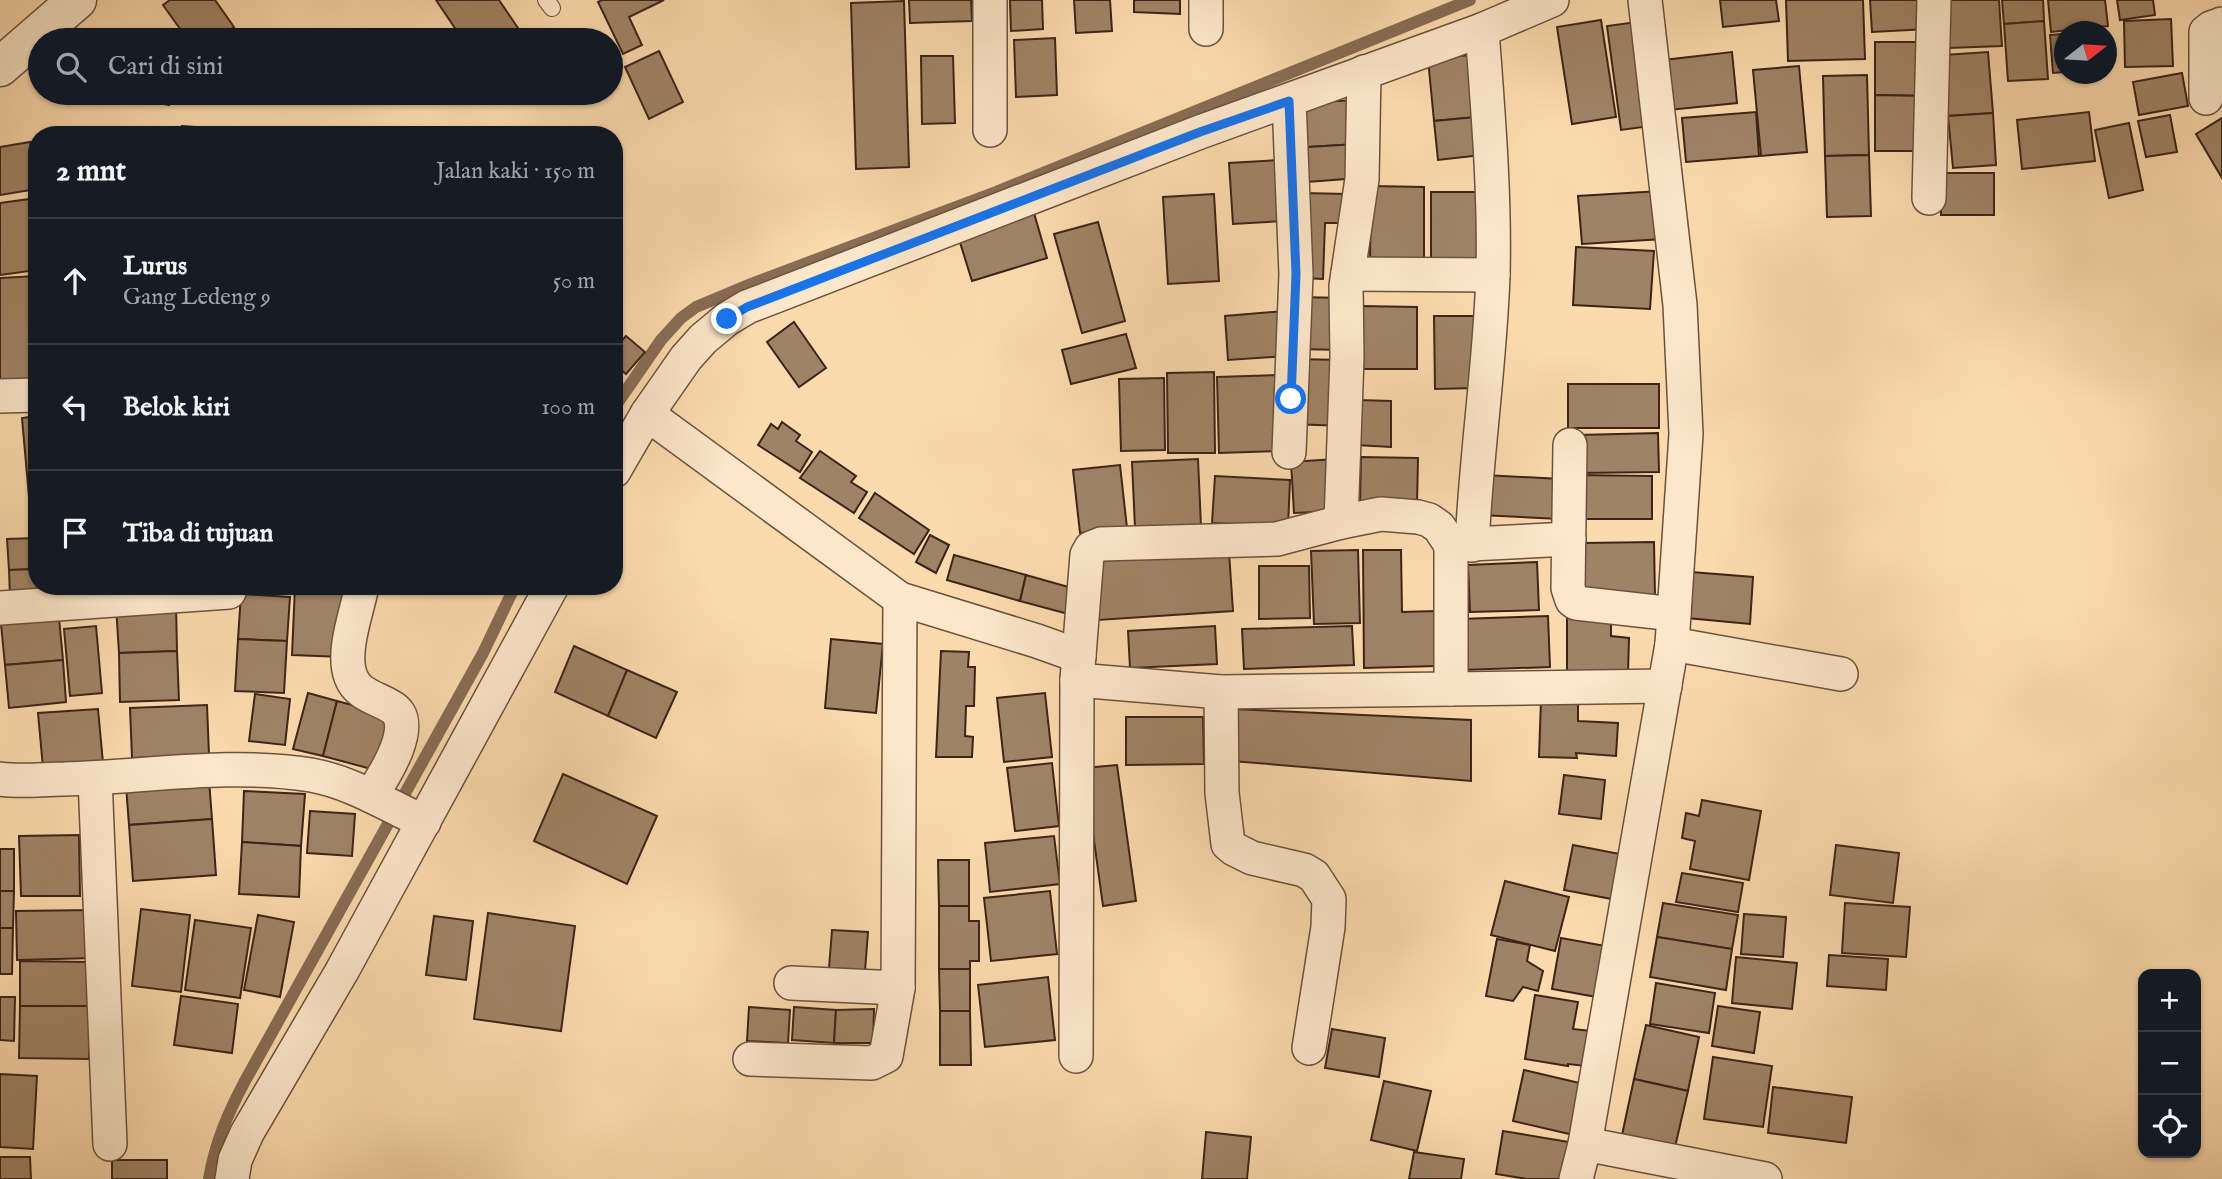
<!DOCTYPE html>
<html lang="id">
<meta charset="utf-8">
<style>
body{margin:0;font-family:"IM FELL English",serif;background:#20242c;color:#f1f3f6}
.controls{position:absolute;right:21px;bottom:21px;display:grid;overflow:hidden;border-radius:14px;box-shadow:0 2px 5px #0004}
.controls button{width:63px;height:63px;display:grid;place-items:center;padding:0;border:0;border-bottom:2px solid #363941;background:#171b24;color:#f1f3f6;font:35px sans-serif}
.compass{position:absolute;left:2054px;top:21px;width:63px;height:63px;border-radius:50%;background:#171b24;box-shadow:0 2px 5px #0004;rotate:73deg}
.stop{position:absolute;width:21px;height:21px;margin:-16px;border:5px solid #1a73e8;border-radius:50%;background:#fff}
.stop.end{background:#1a73e8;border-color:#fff;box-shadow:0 2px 7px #0008}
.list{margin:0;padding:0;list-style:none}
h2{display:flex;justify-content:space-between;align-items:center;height:91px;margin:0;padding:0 28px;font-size:30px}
h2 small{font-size:23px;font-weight:400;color:#9ea1a6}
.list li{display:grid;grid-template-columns:46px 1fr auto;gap:21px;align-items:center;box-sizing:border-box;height:126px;padding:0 28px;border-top:2px solid #363941}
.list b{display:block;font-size:26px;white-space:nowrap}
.list p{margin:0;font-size:23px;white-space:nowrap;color:#9ea1a6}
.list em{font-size:23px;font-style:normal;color:#9ea1a6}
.icon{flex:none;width:38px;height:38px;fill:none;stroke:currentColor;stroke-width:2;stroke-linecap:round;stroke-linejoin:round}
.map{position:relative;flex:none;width:2222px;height:1179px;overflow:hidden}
.search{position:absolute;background:#171b24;box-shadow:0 2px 5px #0004;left:28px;top:28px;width:595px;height:77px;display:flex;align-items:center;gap:18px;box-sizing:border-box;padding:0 24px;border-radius:38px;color:#9ea1a6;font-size:26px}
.panel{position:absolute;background:#171b24;box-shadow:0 2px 5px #0004;left:28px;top:126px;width:595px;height:469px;border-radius:28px}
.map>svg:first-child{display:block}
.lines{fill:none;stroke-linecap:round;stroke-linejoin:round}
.stream{stroke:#886c54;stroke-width:12}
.building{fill:#a08366;stroke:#3d2419;stroke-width:2}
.service-casing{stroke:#6c523e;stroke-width:18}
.minor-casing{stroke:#6c523e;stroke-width:36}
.tertiary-casing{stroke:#6c523e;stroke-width:41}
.service{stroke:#fce7ca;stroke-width:16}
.minor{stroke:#fce7ca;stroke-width:33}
.tertiary{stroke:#fce7ca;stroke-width:38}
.route{stroke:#1a73e8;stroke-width:9}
</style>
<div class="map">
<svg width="2222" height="1179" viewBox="0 0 2222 1179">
<rect width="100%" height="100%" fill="#fbdaad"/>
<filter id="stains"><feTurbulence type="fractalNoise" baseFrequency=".00286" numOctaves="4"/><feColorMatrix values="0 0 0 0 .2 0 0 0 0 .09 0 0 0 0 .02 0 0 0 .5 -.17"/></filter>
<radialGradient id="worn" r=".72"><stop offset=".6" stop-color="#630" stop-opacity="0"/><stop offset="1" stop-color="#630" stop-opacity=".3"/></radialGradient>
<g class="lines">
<g class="stream">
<polyline points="614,408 661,340 681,318 696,307 751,284 996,192 1470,0"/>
<path d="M209 1179C215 1143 228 1113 245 1081L483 653 515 586"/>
</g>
</g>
<g class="building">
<polygon points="170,0 215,0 234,27 216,40 188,40 163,5"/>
<polygon points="436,0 499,0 526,40 463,40"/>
<polygon points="602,0 664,0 629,17 642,45 623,54 598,2"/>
<polygon points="909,0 971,0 972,21 910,23"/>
<polygon points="1010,0 1042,0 1043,29 1011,31"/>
<polygon points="1074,0 1110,0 1112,31 1076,33"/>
<polygon points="1134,0 1180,0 1180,14 1134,12"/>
<polygon points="1720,0 1776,0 1779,21 1723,27"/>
<polygon points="1786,0 1863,0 1865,59 1788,61"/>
<polygon points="1870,0 1926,0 1928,29 1872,32"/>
<polygon points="1947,0 1999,0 2002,46 1949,48"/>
<polygon points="2002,0 2043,0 2044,21 2004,24"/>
<polygon points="2048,0 2105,0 2108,26 2051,32"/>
<polygon points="2117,0 2153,0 2155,15 2120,20"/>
<polygon points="904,1 909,167 856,169 851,3"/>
<polygon points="2171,19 2173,66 2125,67 2124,21"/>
<polygon points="1601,20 1616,117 1572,124 1557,27"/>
<polygon points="1644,21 1658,125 1621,130 1607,26"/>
<polygon points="2044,21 2048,79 2008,81 2004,24"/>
<polygon points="129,30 180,40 127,40"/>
<polygon points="2064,34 2064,72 2053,73 2050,35"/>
<polygon points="1055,38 1057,95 1016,97 1014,40"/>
<polygon points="1875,42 1927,42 1928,96 1875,95"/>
<polygon points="659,51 683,102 649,119 625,67"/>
<polygon points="1732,52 1737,103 1669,110 1664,60"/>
<polygon points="1988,52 1993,113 1948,116 1944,55"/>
<polygon points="1480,54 1487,116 1434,121 1428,59"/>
<polygon points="921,56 953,56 955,123 922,124"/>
<polygon points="1799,66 1807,152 1761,156 1753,70"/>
<polygon points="2182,73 2188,106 2139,115 2133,82"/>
<polygon points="1867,75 1869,155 1825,156 1823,76"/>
<polygon points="117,93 171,93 169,105 117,95"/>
<polygon points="1875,95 1928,96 1927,151 1875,151"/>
<polygon points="1354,100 1357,144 1292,148 1289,104"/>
<polygon points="1756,112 1759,156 1686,162 1682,118"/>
<polygon points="2089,112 2095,161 2022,169 2017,120"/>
<polygon points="1993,113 1996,165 1953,168 1948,116"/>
<polygon points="2170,115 2177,152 2146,157 2138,121"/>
<polygon points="1487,116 1490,154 1438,160 1434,121"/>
<polygon points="2222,118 2222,178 2196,134"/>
<polygon points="2129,123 2143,190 2109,198 2095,130"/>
<polygon points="182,126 248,131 248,135 181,135"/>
<polygon points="252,129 288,132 288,135 252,135"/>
<polygon points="30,142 37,189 0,195 0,147"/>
<polygon points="1357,144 1359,178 1294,183 1292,148"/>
<polygon points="1869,155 1871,216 1827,217 1825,156"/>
<polygon points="1279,160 1283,221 1233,224 1229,163"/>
<rect x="1941" y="173" width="53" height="42"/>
<polygon points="1371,186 1424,187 1424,264 1370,263"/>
<polygon points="1660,191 1663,239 1582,244 1578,196"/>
<rect x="1431" y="192" width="47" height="71"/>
<polygon points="1304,193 1346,194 1346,223 1325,223 1323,279 1303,278"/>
<polygon points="1214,194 1219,281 1168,284 1163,197"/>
<polygon points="37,198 37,270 0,275 0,203"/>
<polygon points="1034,213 1047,258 972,281 958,236"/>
<polygon points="1098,222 1125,321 1082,333 1054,234"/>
<polygon points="1576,247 1654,251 1650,309 1573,305"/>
<polygon points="37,276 37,386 0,389 0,278"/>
<polygon points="1296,297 1346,298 1345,350 1294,349"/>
<polygon points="1360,306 1417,307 1417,369 1360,369"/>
<polygon points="1284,311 1287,356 1228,360 1225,316"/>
<polygon points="1434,316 1475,316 1477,388 1435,389"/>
<polygon points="794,322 826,368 799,387 767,342"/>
<polygon points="1126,334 1136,368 1071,384 1062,350"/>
<polygon points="626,336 645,352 626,374 614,364 614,349"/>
<polygon points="1294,359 1345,360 1342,426 1292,424"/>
<polygon points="1214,372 1215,453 1168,453 1167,373"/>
<polygon points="1281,375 1283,451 1219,453 1217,377"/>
<polygon points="1164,378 1165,450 1121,451 1119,379"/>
<rect x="1568" y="384" width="91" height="44"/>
<polygon points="1357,400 1391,401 1391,447 1356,445"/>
<polygon points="37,416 37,497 29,497 22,418"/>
<polygon points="782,422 800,435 796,441 812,452 800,472 758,445 771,424 778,429"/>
<polygon points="1658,433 1659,472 1579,473 1578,435"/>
<polygon points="820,451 856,476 851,482 867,492 854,513 800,478"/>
<polygon points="1361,457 1418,458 1417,505 1360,503"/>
<polygon points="1198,459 1201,526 1135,528 1132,462"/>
<polygon points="1335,459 1338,511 1294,513 1291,462"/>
<polygon points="1120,465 1127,528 1080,533 1073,470"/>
<polygon points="1484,475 1561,479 1559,519 1481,515"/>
<polygon points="1578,475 1652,476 1652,519 1578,519"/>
<polygon points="1215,476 1290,480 1288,527 1212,523"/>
<polygon points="875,493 929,530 914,554 859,518"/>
<polygon points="930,535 949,545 936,573 916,562"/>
<polygon points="37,538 37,569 9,570 7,539"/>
<polygon points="1654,542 1655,597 1584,599 1583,543"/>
<polygon points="1358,550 1360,623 1314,624 1311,551"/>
<polygon points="1363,550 1401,550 1402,612 1435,611 1437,666 1364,668"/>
<polygon points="1229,552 1233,611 1098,620 1094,561"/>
<polygon points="954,555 1026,575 1020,601 947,580"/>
<polygon points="1537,562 1539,610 1470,612 1468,565"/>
<polygon points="1259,566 1309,566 1310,618 1259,619"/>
<polygon points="37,569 37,586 67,586 67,594 10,597 9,570"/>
<polygon points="1691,572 1753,577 1750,624 1687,618"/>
<polygon points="1026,575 1079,590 1072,615 1020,601"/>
<polygon points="295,586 346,586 343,657 292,655"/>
<polygon points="241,594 290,597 287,641 238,639"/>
<polygon points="176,604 177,651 119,653 116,606"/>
<polygon points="1567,611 1611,611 1611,636 1629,638 1628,674 1567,673"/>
<polygon points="1548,616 1550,667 1462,670 1460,619"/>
<polygon points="59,618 63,660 5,665 1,624"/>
<polygon points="96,626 102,693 70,696 64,629"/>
<polygon points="1215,626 1217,664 1130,668 1128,631"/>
<polygon points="1352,626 1354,665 1244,669 1242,629"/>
<polygon points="238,639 287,641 284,693 235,691"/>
<polygon points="831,639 883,644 876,713 825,708"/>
<polygon points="574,646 627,670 608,716 555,692"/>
<polygon points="177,651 179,700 120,702 119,653"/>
<polygon points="941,651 969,652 968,667 975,667 974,706 966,706 965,736 973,737 972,757 936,757"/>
<polygon points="63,660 66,702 9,708 5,665"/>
<polygon points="627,670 677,692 656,738 608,716"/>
<polygon points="308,693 337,701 323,756 293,749"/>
<polygon points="1045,693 1052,757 1004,762 997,698"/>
<polygon points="255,694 290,699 285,745 249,741"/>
<polygon points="1541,700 1578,702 1578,721 1618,723 1616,756 1576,753 1577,758 1539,757"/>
<polygon points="337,701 389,715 375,770 323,756"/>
<polygon points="207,705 209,755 132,758 130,708"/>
<polygon points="98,709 103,763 43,768 38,713"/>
<polygon points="1232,709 1471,720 1471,781 1232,761"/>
<polygon points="1126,717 1203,717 1204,764 1126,765"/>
<polygon points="1052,763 1059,826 1015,831 1007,768"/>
<polygon points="1117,765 1136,901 1103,906 1084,768"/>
<polygon points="563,774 657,816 627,884 534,841"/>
<polygon points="1564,775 1605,780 1601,819 1559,814"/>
<polygon points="209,780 212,819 129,825 126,786"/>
<polygon points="244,791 305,794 301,846 242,842"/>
<polygon points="1702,800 1761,811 1749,880 1690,869 1695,841 1682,838 1686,813 1699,816"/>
<polygon points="310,811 355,814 352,856 307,853"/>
<polygon points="212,819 216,875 133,881 129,825"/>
<polygon points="79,835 80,896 21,896 19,836"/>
<polygon points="1054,836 1060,884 990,892 985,843"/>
<polygon points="242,842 301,846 299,897 239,894"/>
<polygon points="1573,845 1625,855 1617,900 1564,890"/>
<polygon points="1836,845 1899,853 1893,903 1830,895"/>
<rect x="0" y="849" width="14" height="42"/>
<polygon points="938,860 969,860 969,906 939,906"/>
<polygon points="1682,873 1743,883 1738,912 1676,902"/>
<polygon points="1505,881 1569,897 1555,951 1491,935"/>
<polygon points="0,891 14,891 13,928 0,928"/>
<polygon points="1050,891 1057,954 991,961 984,898"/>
<polygon points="1663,903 1738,915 1732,949 1657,937"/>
<polygon points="1845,903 1910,907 1906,957 1842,953"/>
<polygon points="939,906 969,906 969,921 979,921 979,961 970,961 970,969 939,969"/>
<polygon points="141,909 190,915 181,992 132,986"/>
<polygon points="94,910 95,958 17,960 16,911"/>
<polygon points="488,913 575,926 561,1031 474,1019"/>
<polygon points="1744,914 1786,917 1783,957 1741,954"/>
<polygon points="258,915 294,922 280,997 244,990"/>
<polygon points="434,916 473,921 466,980 426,975"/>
<polygon points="195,920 251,928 240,998 185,990"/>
<polygon points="0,928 13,928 12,974 0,974"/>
<polygon points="832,930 868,932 865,971 829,968"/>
<polygon points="1657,937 1732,949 1726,990 1650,977"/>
<polygon points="1561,938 1611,947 1602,998 1552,989"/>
<polygon points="1497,939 1530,945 1527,961 1543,971 1538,991 1523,987 1513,1001 1486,996"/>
<polygon points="1829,955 1888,959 1886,990 1827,986"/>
<polygon points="1736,957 1797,963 1792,1009 1732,1003"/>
<polygon points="20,961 89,962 89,1006 20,1006"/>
<polygon points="939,969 970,969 970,1011 940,1011"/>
<polygon points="1048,977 1055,1040 985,1047 978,985"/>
<polygon points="1656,983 1715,993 1709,1033 1650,1024"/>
<polygon points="1535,995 1578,1002 1573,1029 1599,1032 1595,1067 1568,1064 1568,1066 1525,1059"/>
<polygon points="181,996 238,1004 232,1053 174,1045"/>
<polygon points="0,997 15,997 14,1041 0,1040"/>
<polygon points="20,1006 89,1006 89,1059 19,1058"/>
<polygon points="1718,1006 1760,1012 1754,1053 1712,1046"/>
<polygon points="749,1007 790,1010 788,1043 747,1041"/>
<polygon points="794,1007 836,1010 834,1043 792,1040"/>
<polygon points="874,1009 873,1043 834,1043 836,1010"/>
<polygon points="940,1011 970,1011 971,1065 940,1065"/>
<polygon points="1646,1025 1699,1037 1688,1091 1634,1079"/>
<polygon points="1332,1029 1385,1038 1379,1077 1325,1068"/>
<polygon points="1713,1057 1772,1066 1763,1127 1704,1119"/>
<polygon points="1524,1070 1588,1085 1578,1136 1513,1121"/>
<polygon points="0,1074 37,1076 33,1149 0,1147"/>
<polygon points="1634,1079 1688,1091 1675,1147 1622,1135"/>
<polygon points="1384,1081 1431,1091 1417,1151 1371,1140"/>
<polygon points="1773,1087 1852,1097 1846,1143 1768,1133"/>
<polygon points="1503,1131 1575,1143 1570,1179 1527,1179 1496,1174"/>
<polygon points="1206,1132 1251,1137 1247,1179 1202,1179"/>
<polygon points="1414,1152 1464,1159 1461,1179 1409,1179"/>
<polygon points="0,1157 30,1157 31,1179 0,1179"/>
<rect x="112" y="1160" width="55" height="19"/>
</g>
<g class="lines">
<g class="service-casing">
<polyline id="service" points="546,0 552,8"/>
</g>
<g class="minor-casing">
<g id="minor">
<polyline points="990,0 990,130"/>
<polyline points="1206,0 1206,29"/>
<polyline points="2206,98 2206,32 2211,28 2222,24"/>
<polyline points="1289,101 1296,274 1289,452"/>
<polyline points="1929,198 1934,0"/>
<polyline points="1348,274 1493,275"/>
<polyline points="0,396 37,395"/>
<polyline points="647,414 900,599 1037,641 1079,656"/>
<polyline points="1570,445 1568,588 1572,600 1576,603 1674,614"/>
<polyline points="614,471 647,414 686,358 703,339 727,319 747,307 1200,132 1482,30 1552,0"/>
<polyline points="1341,522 1347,357 1346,286 1362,179 1364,72"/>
<path d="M1472 545C1476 455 1490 365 1493 275 1495 193 1488 112 1482 30"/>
<path d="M362 586C357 612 341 652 351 677 358 696 379 698 393 708 418 725 382 779 371 796"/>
<polyline points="0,608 229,592"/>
<polyline points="1672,644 1841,674"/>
<polyline points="1077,680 1221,692 1451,689 1451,545 1569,539"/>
<polyline points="1451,689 1665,686"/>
<polyline points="1221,692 1222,793 1228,844 1234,849 1252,858 1304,870 1314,876 1329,899 1328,927 1309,1048"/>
<polyline points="95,778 110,1144"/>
<path d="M0 779C21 782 43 779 64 779 146 777 229 762 311 775 351 782 387 805 424 822"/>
<polyline points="791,983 898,988"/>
<polyline points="1076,1056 1077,680 1087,555 1091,548 1101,544 1277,539 1341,522 1381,514 1418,517 1429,520 1439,527 1451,545"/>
<polyline points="750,1059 872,1063 886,1056 898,988 900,599"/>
<polyline points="1585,1144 1765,1179"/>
<polyline points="232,1179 235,1160 247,1133 342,971 552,586"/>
<polyline points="1576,1179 1585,1144 1672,644 1686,434 1680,305 1645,0"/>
</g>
</g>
<g class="tertiary-casing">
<polyline id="tertiary" points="0,67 77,0"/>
</g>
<use href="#service" class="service"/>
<use href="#minor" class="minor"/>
<use href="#tertiary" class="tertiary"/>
</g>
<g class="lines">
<polyline class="route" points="727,319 747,307 768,299 1200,132 1289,101 1296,274 1291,399"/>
</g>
<rect width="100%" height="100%" filter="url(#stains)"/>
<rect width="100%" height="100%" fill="url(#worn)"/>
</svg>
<div class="controls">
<button>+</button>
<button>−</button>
<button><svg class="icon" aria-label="locate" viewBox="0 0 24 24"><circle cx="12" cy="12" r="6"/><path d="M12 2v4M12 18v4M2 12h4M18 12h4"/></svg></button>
</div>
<svg class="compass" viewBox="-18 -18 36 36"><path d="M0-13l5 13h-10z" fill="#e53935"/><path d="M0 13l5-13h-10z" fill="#9ea1a6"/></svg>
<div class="stop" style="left:1291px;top:399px"></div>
<div class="stop end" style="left:727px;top:319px"></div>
<div class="search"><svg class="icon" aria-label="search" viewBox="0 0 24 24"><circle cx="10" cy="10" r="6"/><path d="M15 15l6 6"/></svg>Cari di sini</div>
<section class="panel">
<h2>2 mnt<small>Jalan kaki · 150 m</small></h2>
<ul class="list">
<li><svg class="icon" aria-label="ahead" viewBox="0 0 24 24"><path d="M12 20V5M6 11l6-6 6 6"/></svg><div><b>Lurus</b><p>Gang Ledeng 9</p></div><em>50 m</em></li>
<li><svg class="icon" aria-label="left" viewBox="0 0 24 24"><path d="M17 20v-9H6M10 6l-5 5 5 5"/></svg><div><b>Belok kiri</b></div><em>100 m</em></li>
<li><svg class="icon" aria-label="arrive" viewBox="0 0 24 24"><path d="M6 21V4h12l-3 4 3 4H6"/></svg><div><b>Tiba di tujuan</b></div></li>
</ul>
</section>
</div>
